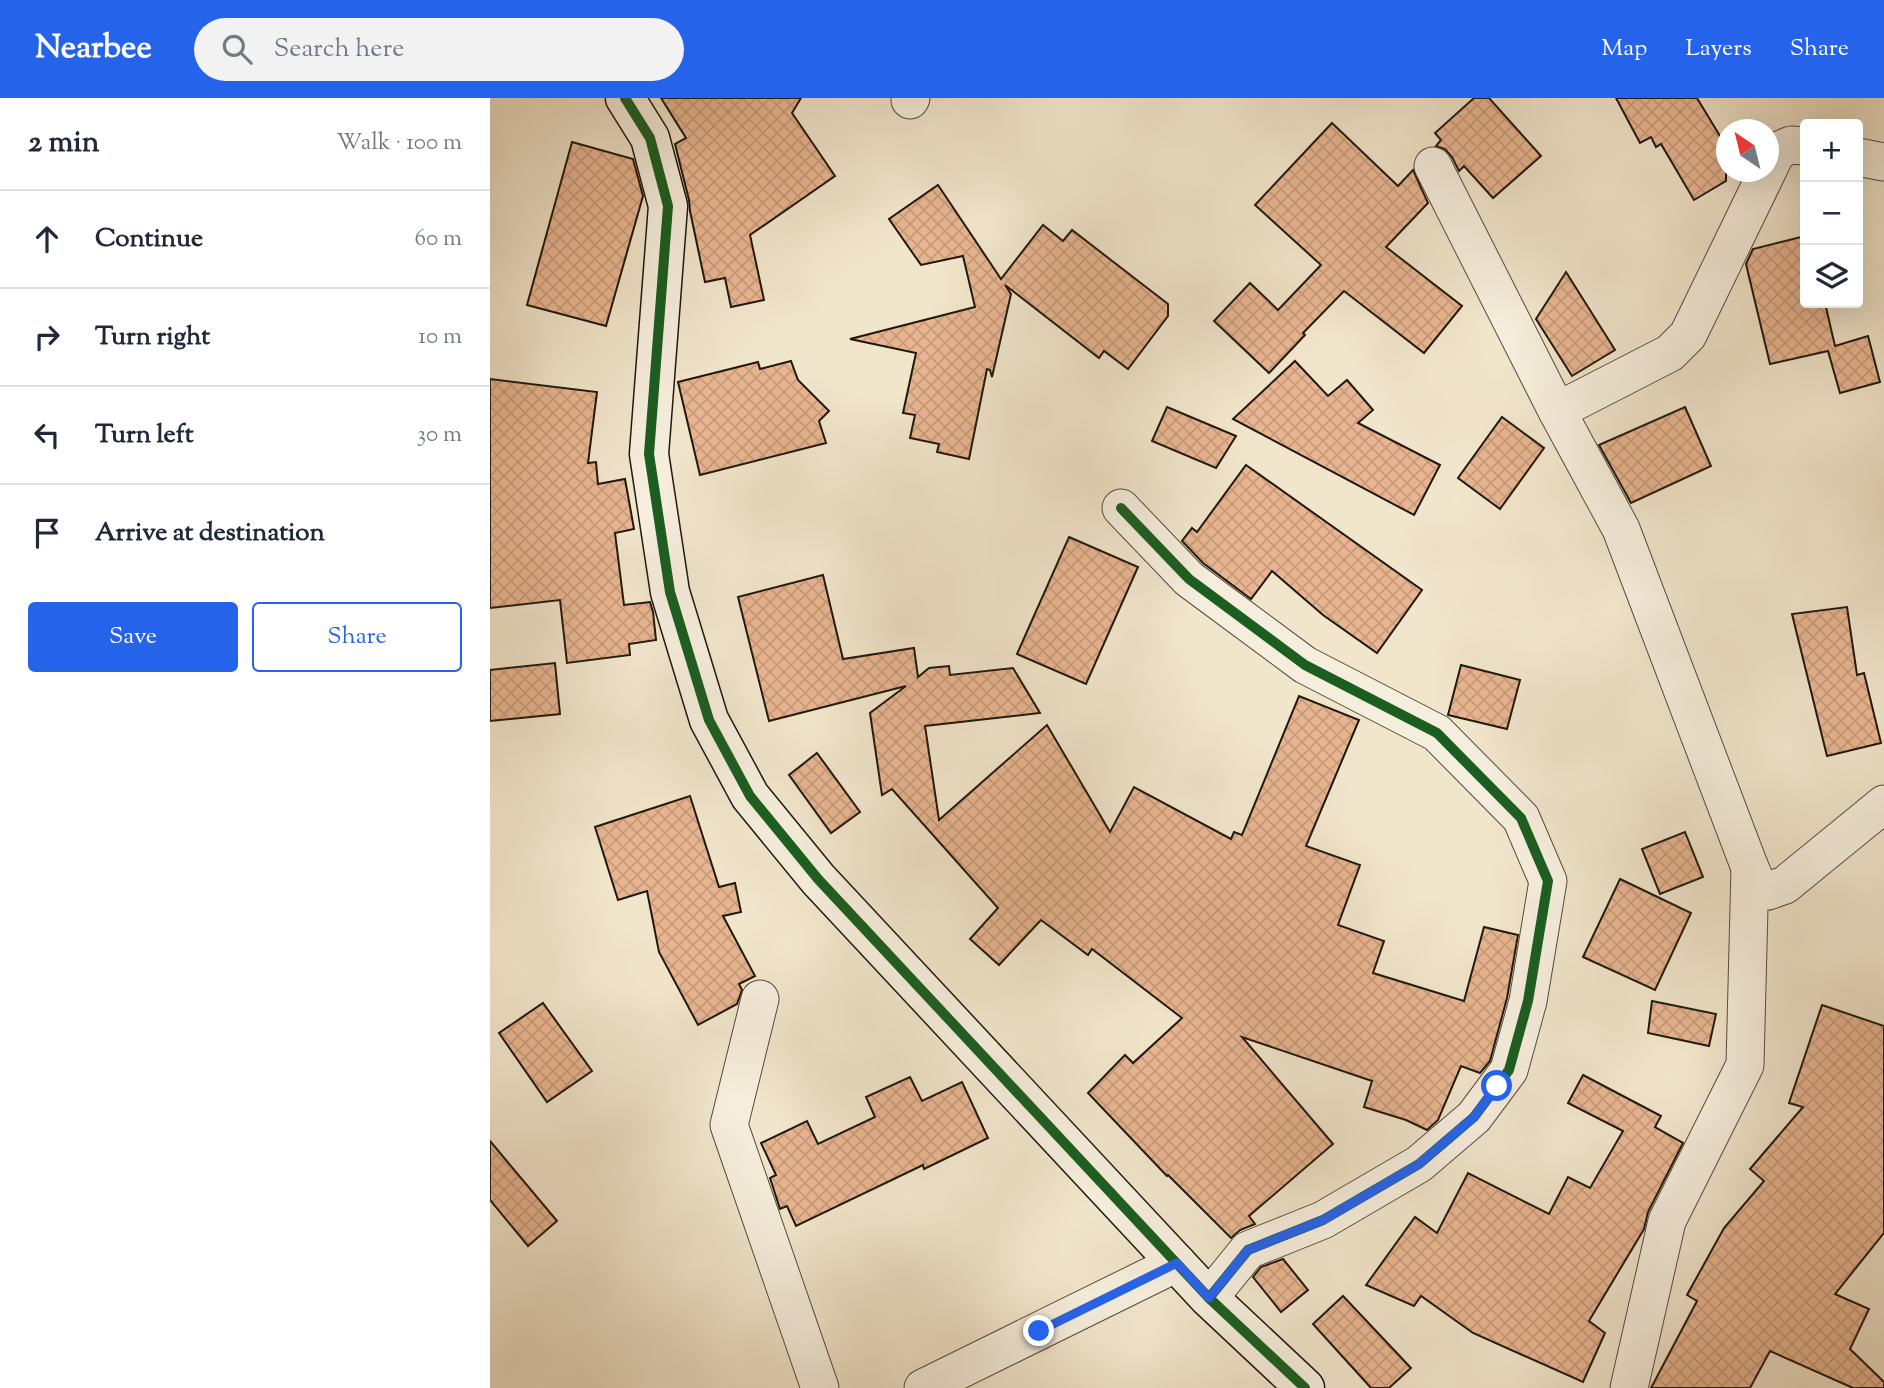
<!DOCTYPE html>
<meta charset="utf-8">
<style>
body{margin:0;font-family:"Sorts Mill Goudy",serif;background:#f2f2f3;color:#1f2937}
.controls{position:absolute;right:21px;top:21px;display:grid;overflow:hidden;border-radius:7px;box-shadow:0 7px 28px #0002}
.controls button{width:63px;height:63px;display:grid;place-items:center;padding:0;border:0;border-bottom:2px solid #e0e1e3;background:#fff;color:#1f2937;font:35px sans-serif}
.compass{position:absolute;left:1226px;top:21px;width:63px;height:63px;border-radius:50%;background:#fff;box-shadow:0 7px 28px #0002;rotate:325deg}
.stop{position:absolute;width:21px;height:21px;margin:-16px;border:5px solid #2563eb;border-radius:50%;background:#fff}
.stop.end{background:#2563eb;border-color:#fff;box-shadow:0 2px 7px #0008}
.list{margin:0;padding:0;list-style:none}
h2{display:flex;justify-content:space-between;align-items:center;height:91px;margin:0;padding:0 28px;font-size:30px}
h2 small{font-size:23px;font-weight:400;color:#747a83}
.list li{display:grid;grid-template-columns:46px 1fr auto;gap:21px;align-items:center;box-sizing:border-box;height:98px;padding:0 28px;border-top:2px solid #e0e1e3}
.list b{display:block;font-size:26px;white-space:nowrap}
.list em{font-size:23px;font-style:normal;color:#747a83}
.actions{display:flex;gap:14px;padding:21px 28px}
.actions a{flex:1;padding:16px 0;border:2px solid #2563eb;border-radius:7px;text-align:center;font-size:24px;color:#2563eb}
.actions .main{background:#2563eb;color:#fff}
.icon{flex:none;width:38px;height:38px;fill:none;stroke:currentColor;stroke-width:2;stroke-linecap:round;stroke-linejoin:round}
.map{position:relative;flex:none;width:1394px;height:1290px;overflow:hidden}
header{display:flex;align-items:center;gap:42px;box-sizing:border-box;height:98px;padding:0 35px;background:#2563eb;color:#fff}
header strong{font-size:33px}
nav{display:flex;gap:38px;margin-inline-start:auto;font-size:24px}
.search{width:490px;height:63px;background:#f2f2f3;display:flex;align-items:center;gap:18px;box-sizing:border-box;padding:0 24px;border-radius:38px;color:#747a83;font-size:26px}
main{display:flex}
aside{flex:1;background:#fff}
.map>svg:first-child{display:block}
.building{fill:url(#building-cross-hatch);stroke:#20180e;stroke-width:2}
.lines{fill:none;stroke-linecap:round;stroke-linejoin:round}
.street-casing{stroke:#544b3d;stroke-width:39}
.secondary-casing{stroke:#20180e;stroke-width:41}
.street{stroke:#f6eedd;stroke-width:37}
.secondary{stroke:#f6eedd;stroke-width:38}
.cycleway-casing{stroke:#f6eedd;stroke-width:15}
.cycleway{stroke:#1b5e20;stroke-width:10}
.route{stroke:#2563eb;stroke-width:9}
</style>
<header>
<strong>Nearbee</strong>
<div class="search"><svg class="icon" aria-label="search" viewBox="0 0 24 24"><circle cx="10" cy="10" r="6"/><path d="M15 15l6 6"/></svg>Search here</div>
<nav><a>Map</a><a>Layers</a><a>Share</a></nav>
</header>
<main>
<aside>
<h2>2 min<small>Walk · 100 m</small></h2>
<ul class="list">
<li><svg class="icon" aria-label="ahead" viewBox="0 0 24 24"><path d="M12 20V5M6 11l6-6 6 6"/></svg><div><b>Continue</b></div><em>60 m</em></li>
<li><svg class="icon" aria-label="right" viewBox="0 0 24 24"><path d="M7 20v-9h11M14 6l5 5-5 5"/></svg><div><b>Turn right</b></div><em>10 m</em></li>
<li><svg class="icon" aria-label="left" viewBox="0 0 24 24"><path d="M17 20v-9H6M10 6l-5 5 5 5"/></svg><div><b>Turn left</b></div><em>30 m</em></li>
<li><svg class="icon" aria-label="arrive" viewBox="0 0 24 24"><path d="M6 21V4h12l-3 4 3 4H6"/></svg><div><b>Arrive at destination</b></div></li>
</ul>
<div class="actions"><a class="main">Save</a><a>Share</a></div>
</aside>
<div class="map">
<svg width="1394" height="1290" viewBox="0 0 1394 1290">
<defs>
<pattern id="building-cross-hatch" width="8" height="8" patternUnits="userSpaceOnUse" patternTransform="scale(1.75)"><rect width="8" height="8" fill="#e8b590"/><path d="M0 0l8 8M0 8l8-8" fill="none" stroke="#c79b7b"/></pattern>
</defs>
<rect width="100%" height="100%" fill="#f1e5cb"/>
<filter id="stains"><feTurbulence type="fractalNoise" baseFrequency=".00286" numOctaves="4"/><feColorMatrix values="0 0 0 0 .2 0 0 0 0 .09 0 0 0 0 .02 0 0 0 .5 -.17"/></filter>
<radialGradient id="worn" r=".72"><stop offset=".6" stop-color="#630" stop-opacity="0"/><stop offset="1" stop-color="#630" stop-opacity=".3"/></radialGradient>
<g class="building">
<polygon points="171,0 311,0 302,15 345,78 260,137 274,202 241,209 235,180 215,184 200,113 199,102 185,46 196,40"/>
<polygon points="984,0 999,0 1051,58 1003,100 974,68 969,73 962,59 955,51 946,48 951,42 945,35"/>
<polygon points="1126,0 1207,0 1236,48 1236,83 1204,102 1171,46 1166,49 1161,39 1150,45"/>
<polygon points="842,25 908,88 923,72 938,105 896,149 972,208 934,255 854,193 813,235 815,237 779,275 724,223 760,185 788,212 831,167 765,107"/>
<polygon points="82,44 143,61 153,98 116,228 37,207"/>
<polygon points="448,87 511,181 553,127 573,143 582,132 678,206 678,218 638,271 614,253 609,260 515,187 521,196 502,279 500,272 497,271 479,361 447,354 449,346 420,340 425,317 413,315 426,255 360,241 485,209 473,158 431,167 399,121"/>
<polygon points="1315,138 1315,205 1335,205 1345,248 1378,238 1390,284 1350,295 1338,253 1280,266 1256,166 1263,151"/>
<polygon points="1076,174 1125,252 1082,278 1046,221"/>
<polygon points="301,263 308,282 339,313 329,323 336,345 210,377 188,284 268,264 270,271"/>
<polygon points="805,263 838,298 857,282 883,312 868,325 950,367 924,417 743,321"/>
<polygon points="0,281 107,294 98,365 106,364 108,386 135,381 144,431 125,435 134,507 160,504 163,514 166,542 139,546 140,557 77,565 70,502 0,510"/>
<polygon points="677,309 746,338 726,370 662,343"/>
<polygon points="1195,309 1221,368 1141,405 1109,347"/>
<polygon points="1012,319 1054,350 1010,411 968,380"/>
<polygon points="756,367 932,492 887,555 833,517 782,473 761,501 713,465 692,443 702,430 707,434"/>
<polygon points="579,439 648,469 596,586 527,556"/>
<polygon points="333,477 353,561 424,550 428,579 439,570 459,568 460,577 523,570 550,615 435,628 449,722 557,627 620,734 644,689 741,741 744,734 752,737 809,598 869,622 816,748 870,767 848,827 894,843 883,875 974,903 994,829 1028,837 1017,900 1000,963 990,975 971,968 948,1022 937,1032 916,1022 874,1009 882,983 752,939 843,1046 759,1118 765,1126 750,1132 741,1140 678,1077 677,1078 598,995 635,957 643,965 692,920 602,851 598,857 551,822 509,867 480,841 508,810 402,691 392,697 380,615 416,588 279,623 248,499"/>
<polygon points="1357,509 1367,577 1374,575 1391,645 1337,658 1302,516"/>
<polygon points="65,565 70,616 0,623 0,572"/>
<polygon points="971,567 1030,582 1017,631 958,617"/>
<polygon points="327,655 370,714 341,735 299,677"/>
<polygon points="200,698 229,789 245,785 251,814 233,818 265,878 249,886 252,892 247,906 208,927 169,854 157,793 128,802 105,729"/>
<polygon points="1195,734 1213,779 1170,796 1152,751"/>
<polygon points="1130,781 1201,815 1165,892 1093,859"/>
<polygon points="1162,903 1226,916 1219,948 1158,935"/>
<polygon points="53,905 102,973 57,1004 9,935"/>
<polygon points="1332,907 1394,928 1394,1135 1345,1196 1379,1211 1360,1251 1394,1284 1394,1290 1363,1290 1280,1253 1260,1290 1161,1290 1207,1203 1197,1197 1234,1130 1274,1083 1260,1071 1313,1009 1299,1005"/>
<polygon points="1093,977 1171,1018 1165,1029 1193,1045 1158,1114 1154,1131 1099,1223 1115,1235 1093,1284 983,1235 931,1198 924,1208 876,1187 925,1119 947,1135 978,1075 1059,1116 1078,1079 1100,1090 1133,1033 1078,1005"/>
<polygon points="420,979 432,1003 472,984 498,1040 434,1071 433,1067 306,1128 297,1108 290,1111 280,1080 286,1077 271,1045 317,1023 328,1046 385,1019 376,999"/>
<polygon points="0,1043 67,1123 38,1148 0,1102"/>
<polygon points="793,1161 818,1192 791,1214 763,1179 771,1169"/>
<polygon points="853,1198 921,1270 899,1290 881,1290 823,1226"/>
</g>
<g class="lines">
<g class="street-casing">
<g id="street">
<polyline points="420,2 421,0"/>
<polyline points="1368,59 1394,64"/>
<polyline points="943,68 1067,313 1131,431 1260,770 1267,786 1278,793 1295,787 1394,706"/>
<polyline points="1279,70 1287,53 1301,47 1315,48"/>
<polyline points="1067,313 1180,255 1198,237 1277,74"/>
<polyline points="631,410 699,481 815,567 947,635 1031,720 1058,783 1038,903 1019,972 984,1019 929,1066 833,1122 758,1152 719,1200"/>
<polyline points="270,901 239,1027 330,1290"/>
<polyline points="433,1290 687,1165"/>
<polyline points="1139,1290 1177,1123 1255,967 1260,770"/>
</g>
</g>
<g class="secondary-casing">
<polyline id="secondary" points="135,0 160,40 178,108 159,356 180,494 219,622 260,698 328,781 719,1200 815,1290"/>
</g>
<use href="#street" class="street"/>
<use href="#secondary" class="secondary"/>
<g class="cycleway-casing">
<g id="cycleway">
<polyline points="135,0 160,40 178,108 159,356 180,494 219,622 260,698 328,781 719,1200 815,1290"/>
<polyline points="631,410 699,481 815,567 947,635 1031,720 1058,783 1038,903 1019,972 984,1019 929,1066 833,1122 758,1152 719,1200"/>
</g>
</g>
<use href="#cycleway" class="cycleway"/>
</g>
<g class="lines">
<polyline class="route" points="549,1233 687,1165 719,1200 758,1152 833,1122 929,1066 984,1019 1007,988"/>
</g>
<rect width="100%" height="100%" filter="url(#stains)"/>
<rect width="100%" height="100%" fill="url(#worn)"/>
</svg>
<div class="controls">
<button>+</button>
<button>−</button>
<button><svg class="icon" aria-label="layers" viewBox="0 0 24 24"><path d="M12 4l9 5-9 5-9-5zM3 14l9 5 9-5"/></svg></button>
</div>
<svg class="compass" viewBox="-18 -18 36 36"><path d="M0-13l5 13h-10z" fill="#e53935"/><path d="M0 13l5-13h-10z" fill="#747a83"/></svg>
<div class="stop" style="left:1007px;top:988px"></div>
<div class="stop end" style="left:549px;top:1233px"></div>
</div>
</main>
